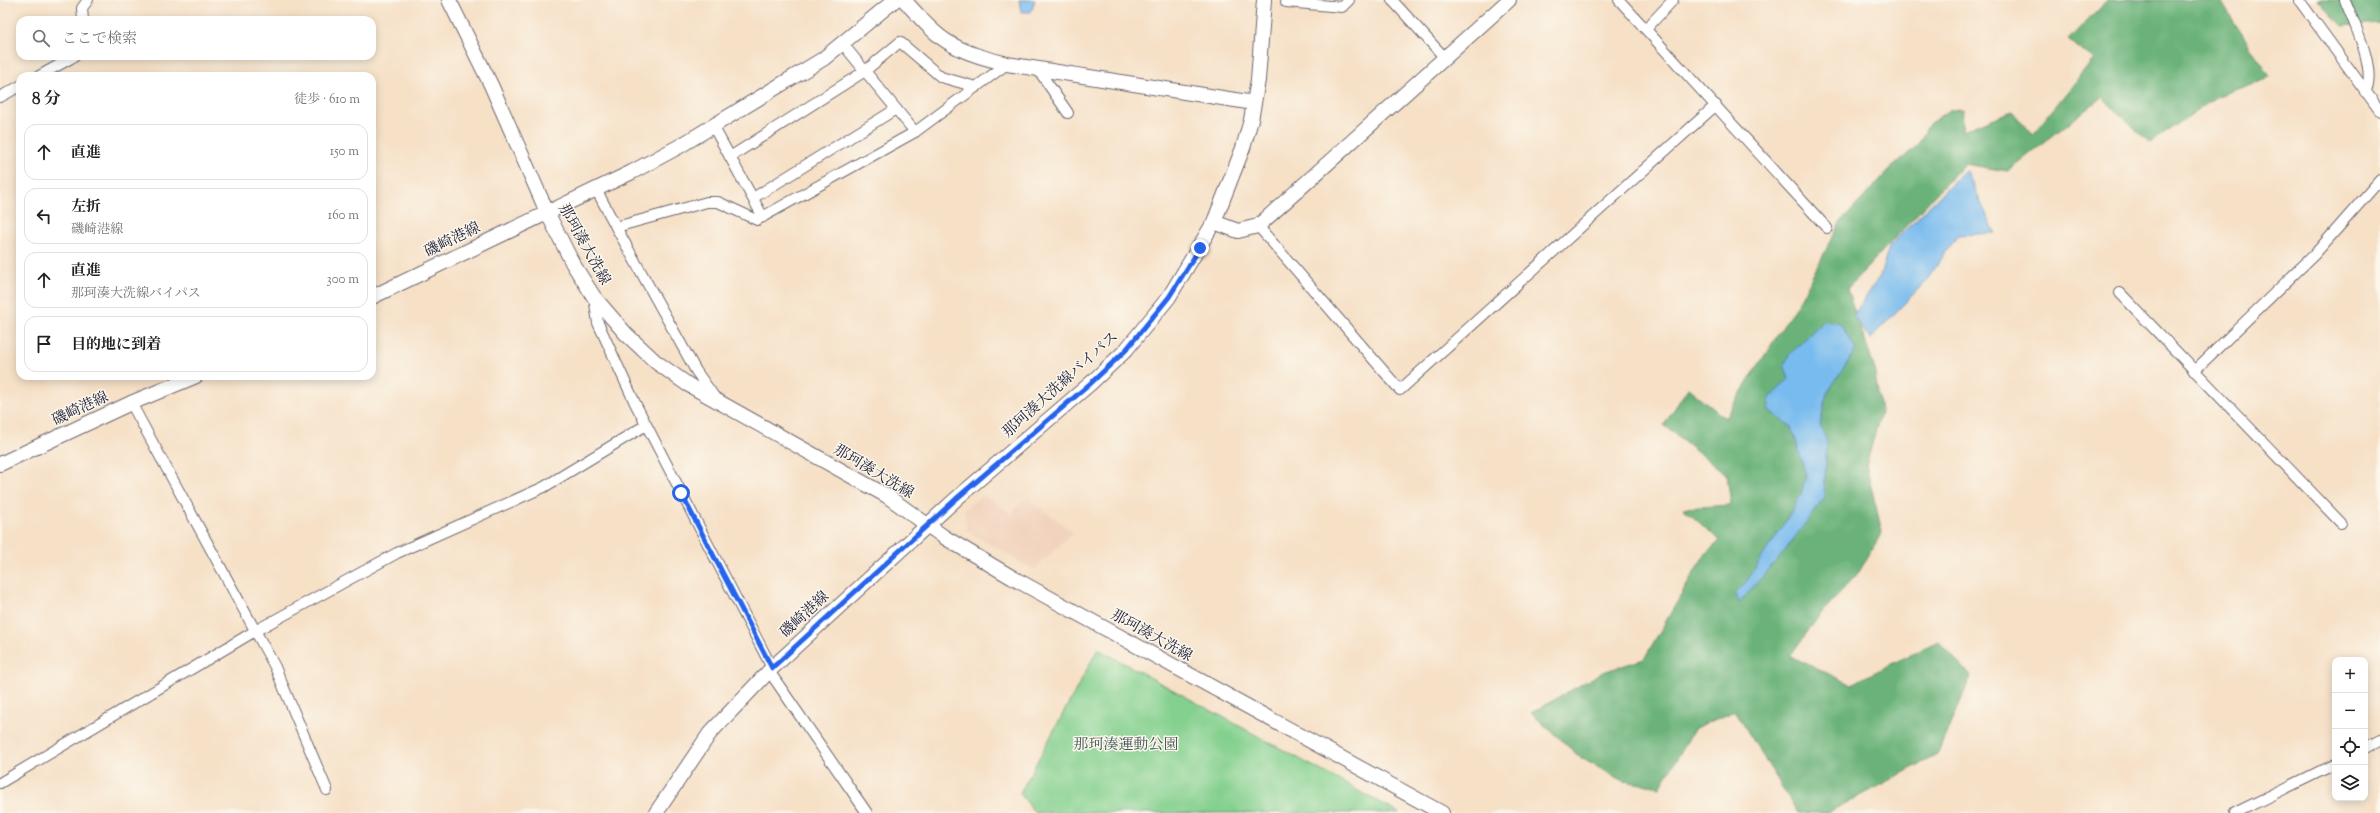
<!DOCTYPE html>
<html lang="ja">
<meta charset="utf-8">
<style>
body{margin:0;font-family:"Sorts Mill Goudy","Noto Serif JP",serif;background:#f2f2f2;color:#222}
.controls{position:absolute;right:12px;bottom:12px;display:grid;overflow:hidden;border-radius:8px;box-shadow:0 2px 10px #0003}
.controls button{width:36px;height:36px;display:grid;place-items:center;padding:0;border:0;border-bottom:1px solid #e0e0e0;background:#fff;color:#222;font:20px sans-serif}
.stop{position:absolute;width:12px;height:12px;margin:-9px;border:3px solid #2563eb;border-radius:50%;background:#fff}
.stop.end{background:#2563eb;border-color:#fff;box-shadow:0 1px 4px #0008}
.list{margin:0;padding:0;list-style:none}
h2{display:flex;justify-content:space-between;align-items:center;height:52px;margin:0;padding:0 16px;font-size:17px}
h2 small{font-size:13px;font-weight:400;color:#767676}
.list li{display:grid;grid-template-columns:26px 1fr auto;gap:12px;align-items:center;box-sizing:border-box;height:56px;margin:0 8px 8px;padding:0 8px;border:1px solid #e0e0e0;border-radius:12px}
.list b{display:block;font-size:15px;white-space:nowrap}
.list p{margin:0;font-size:13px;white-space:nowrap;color:#767676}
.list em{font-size:13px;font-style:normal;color:#767676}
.icon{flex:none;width:22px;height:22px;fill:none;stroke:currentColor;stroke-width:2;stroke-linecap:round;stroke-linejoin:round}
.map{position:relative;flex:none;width:2380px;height:813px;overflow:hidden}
.search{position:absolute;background:#fff;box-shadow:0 2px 10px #0003;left:16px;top:16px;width:360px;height:44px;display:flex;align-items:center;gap:10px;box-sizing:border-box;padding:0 14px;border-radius:12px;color:#767676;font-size:15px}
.panel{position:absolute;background:#fff;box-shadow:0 2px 10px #0003;left:16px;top:72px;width:360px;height:308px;border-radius:12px}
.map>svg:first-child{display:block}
.built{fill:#f2d4be}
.green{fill:#84d08e;stroke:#537964}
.forest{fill:#6bb279;stroke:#466a5a}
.water{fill:#78bbee;stroke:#4d6e94}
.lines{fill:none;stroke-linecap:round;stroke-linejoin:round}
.street-casing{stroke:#6c646c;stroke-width:12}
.secondary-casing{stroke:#6c646c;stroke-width:16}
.street{stroke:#fff;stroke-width:10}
.secondary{stroke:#fff;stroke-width:14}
.route{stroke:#2563eb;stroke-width:5}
.labels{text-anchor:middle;stroke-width:3;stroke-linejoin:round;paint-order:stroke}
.street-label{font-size:15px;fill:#22223b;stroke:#fbf7ec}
.park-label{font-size:15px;fill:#3f5654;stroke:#fbf7ec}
</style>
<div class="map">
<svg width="2380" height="813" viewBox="0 0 2380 813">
<rect width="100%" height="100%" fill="#fbf7ec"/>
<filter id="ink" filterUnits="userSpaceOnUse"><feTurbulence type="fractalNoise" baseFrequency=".025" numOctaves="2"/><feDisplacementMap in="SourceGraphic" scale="8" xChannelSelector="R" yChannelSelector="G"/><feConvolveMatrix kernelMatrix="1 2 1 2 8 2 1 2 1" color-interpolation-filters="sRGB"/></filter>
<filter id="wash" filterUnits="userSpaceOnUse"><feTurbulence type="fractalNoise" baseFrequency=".012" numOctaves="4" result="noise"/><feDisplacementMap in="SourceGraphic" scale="16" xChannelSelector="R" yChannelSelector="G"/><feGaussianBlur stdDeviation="0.9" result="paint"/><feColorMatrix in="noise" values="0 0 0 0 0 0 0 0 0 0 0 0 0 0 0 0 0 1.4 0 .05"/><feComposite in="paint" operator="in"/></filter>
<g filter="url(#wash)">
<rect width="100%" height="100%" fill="#f6e0c6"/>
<polygon class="built" points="983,495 1011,513 1027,498 1073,532 1034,570 967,531 964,510"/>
<polygon class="green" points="1098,649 1399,813 1035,813 1020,793"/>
<g class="forest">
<polygon points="2107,0 2220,0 2270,77 2218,96 2150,143 2102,97 2008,171 1964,164 1847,289 1874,367 1881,412 1866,465 1882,532 1859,572 1819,616 1790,656 1851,684 1938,641 1971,676 1937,755 1827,813 1798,813 1735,711 1695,728 1660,787 1623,781 1581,758 1531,713 1603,672 1644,659 1705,554 1720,541 1683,508 1731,505 1727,475 1664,425 1688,388 1725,418 1801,298 1840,223 1889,170 1918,145 1929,124 1949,110 1963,109 1962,131 2012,111 2032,135 2094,59 2068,40"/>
<polygon points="2318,0 2380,0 2380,23 2342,26"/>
</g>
<g class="water">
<polygon points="1019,0 1035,0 1031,12 1021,12"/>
<polygon points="1966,170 1995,233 1958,235 1926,281 1870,339 1853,316 1880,276 1890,245"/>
<polygon points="1823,321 1840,323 1856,350 1827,393 1820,425 1827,441 1824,498 1784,552 1739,603 1735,594 1744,585 1787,519 1801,494 1806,476 1792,427 1768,410 1770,398 1789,378 1784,365 1789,355"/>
</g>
</g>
<g filter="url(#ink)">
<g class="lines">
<g class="street-casing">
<g id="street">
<polyline points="1392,0 1445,58"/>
<polyline points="1619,0 1827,228"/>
<polyline points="2299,0 2380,111"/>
<path d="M2345 0C2353 21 2378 71 2365 92"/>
<polyline points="1286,2 1342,7 1349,0"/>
<polyline points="83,20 82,8 88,0"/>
<polyline points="1646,29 1673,0"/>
<polyline points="842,43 915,132"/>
<polyline points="1037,68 1068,113"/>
<polyline points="39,76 75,56"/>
<polyline points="0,97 20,86"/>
<polyline points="713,126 763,217"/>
<polyline points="730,157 865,71 900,42 941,77 976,87"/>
<polyline points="596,189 616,227 707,202 718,202 757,220 915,132 1007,64"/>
<polyline points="753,198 896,109"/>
<polyline points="1258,226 1400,390 1716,105"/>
<polyline points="616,227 696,371 715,398"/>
<polyline points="2120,293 2341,523"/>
<polyline points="594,297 598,323 635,403 772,668"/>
<polyline points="2194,371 2314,255 2380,180"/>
<polyline points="131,403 275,667 327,790"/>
<polyline points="769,671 867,813"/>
<polyline points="2365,748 2380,740"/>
<polyline points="0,783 255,631 397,553 544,487 646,425"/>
<polyline points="2235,813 2335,764"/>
</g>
</g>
<g class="secondary-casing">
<g id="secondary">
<polyline points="449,0 491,85 547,212 573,264 594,297 626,334 656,362 687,384 887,496 944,537 1013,578 1442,813"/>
<path d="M904 0C918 15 933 34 951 44 968 54 988 59 1007 64L1254 103"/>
<polyline points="1214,222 1238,231 1258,226 1509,0"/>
<polyline points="372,297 632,172 680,146 823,59 895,0"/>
<polyline points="0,464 131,403 196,376"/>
<polyline points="656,813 710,733 772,668 956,499 1091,383 1125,351 1169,297 1214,222 1243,148 1251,120 1258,80 1264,0"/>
</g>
</g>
<use href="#street" class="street"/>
<use href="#secondary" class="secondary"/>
</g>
</g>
<g class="lines" filter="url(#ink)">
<polyline class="route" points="681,493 772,668 956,499 1091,383 1125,351 1169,297 1200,248"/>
</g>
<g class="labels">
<g class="street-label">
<text transform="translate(452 239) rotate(-26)" y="5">磯崎港線</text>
<text transform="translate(585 244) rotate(61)" y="5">那珂湊大洗線</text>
<text transform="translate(1060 384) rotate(-42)" y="5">那珂湊大洗線バイパス</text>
<text transform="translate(80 408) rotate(-25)" y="5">磯崎港線</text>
<text transform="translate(874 471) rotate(31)" y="5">那珂湊大洗線</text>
<text transform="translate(804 614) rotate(-43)" y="5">磯崎港線</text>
<text transform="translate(1152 635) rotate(29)" y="5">那珂湊大洗線</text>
</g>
<g class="park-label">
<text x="1126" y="749">那珂湊運動公園</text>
</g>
</g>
</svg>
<div class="controls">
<button>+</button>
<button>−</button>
<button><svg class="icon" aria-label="locate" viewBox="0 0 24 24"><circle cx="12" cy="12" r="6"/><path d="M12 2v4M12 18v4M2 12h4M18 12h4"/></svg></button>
<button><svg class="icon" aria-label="layers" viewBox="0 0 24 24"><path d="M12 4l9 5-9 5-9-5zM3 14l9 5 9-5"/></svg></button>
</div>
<div class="stop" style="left:681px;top:493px"></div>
<div class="stop end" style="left:1200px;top:248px"></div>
<div class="search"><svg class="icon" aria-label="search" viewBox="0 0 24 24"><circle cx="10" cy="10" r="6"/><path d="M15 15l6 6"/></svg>ここで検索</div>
<section class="panel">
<h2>8 分<small>徒歩 · 610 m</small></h2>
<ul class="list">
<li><svg class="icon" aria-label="ahead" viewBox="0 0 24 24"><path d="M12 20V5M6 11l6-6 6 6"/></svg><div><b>直進</b></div><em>150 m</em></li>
<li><svg class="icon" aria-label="left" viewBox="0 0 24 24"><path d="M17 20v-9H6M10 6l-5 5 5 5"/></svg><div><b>左折</b><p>磯崎港線</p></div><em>160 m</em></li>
<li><svg class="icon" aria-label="ahead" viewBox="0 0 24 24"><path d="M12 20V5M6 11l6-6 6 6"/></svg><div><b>直進</b><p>那珂湊大洗線バイパス</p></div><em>300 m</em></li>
<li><svg class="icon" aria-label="arrive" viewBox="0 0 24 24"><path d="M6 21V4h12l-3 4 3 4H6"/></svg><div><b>目的地に到着</b></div></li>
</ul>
</section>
</div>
